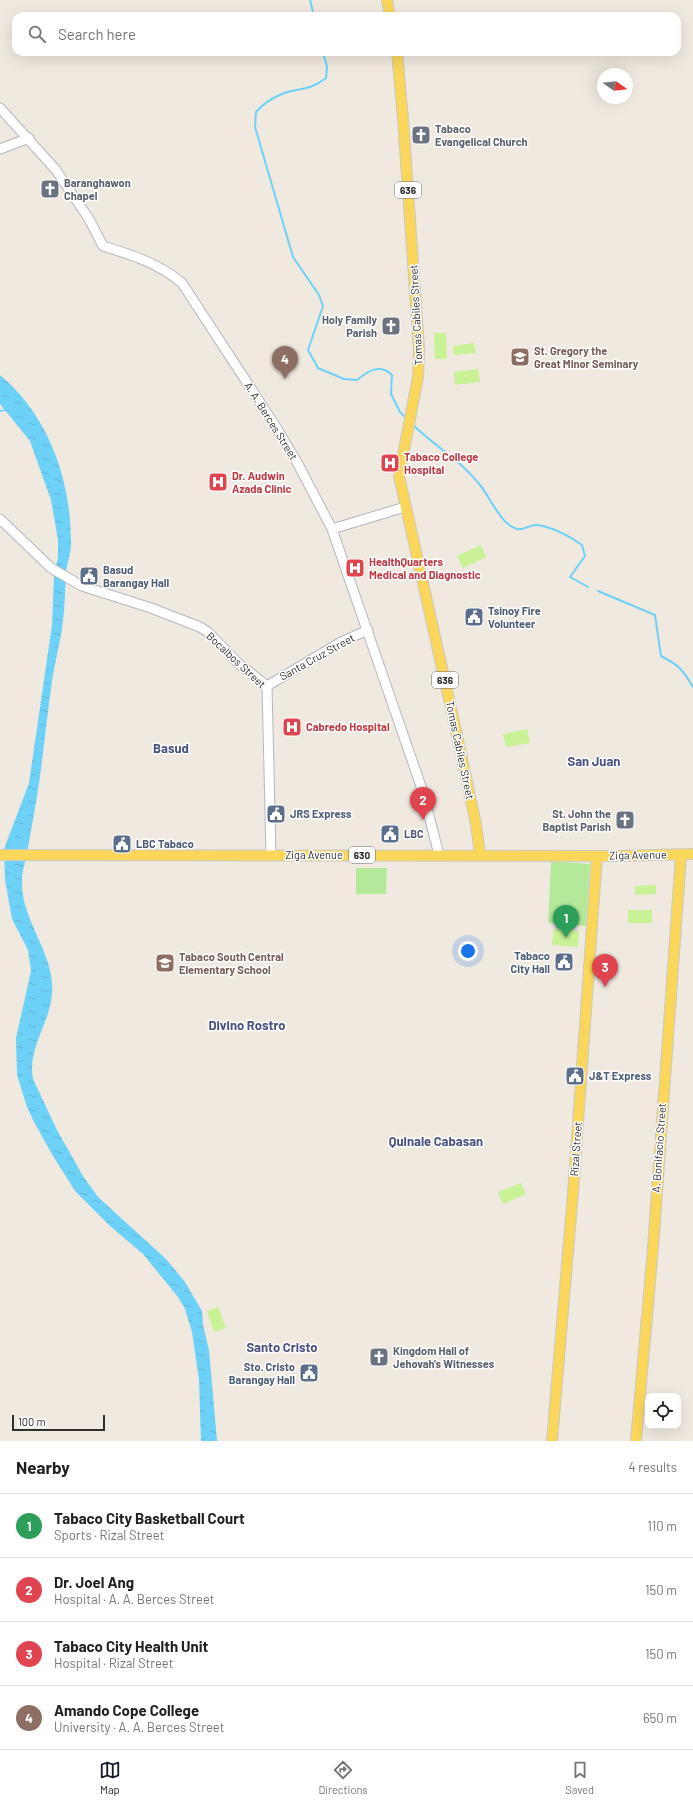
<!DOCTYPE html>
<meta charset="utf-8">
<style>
body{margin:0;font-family:Barlow,sans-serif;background:#f2f2f2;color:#202124}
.controls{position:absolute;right:12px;bottom:12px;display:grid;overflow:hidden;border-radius:8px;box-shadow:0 4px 16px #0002}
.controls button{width:36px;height:36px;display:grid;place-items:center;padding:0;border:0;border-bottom:1px solid #e0e0e0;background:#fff;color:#202124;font:20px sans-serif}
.compass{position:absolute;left:597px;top:68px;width:36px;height:36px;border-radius:50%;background:#fff;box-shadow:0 4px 16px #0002;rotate:104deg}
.scale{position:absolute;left:12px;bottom:10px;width:93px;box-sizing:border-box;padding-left:4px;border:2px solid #2e2e2e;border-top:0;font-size:11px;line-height:14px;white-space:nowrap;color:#2e2e2e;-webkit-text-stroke:3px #fff;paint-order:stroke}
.you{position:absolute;left:468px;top:951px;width:14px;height:14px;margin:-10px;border:3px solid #fff;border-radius:50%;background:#1a73e8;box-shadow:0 0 0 6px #1a73e833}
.badge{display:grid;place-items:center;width:26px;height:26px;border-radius:50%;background:#111827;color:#fff;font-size:13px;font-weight:700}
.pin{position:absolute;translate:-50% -33px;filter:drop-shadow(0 1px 2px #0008)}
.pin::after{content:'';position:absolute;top:21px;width:14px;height:12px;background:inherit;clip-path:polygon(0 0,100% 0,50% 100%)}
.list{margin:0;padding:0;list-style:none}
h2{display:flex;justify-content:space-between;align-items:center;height:52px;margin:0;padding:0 16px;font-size:17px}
h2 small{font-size:13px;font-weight:400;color:#757577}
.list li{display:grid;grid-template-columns:26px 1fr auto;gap:12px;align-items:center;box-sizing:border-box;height:64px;padding:0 16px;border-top:1px solid #e0e0e0}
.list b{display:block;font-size:15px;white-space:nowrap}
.list p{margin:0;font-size:13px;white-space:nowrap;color:#757577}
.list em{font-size:13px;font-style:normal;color:#757577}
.icon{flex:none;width:22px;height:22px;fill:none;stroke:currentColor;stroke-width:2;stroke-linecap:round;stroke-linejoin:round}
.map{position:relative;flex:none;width:693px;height:1441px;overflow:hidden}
.search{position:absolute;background:#fff;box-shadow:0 4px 16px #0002;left:12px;right:12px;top:12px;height:44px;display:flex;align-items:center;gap:10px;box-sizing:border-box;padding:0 14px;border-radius:12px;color:#757577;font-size:15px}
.sheet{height:308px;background:#fff}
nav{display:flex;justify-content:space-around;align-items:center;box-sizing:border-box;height:56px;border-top:1px solid #e0e0e0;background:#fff;font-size:11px;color:#757577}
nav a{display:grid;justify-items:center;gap:2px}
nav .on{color:#111827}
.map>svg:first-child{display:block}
.park{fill:#b4e99a}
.pitch{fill:#c9f195}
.water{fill:url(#water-ripples)}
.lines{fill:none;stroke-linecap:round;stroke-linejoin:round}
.stream{stroke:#6ed1f7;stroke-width:2}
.secondary-casing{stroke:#b4b6c2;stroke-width:11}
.primary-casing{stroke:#c9c9c9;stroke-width:12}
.secondary{stroke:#fff;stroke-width:9}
.primary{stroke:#fad75a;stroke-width:10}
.labels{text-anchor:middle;stroke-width:3;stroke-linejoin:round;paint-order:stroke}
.shield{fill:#fff;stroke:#6d6d6d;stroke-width:1}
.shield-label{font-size:10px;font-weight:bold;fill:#2e2e2e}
.worship-label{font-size:11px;font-weight:bold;fill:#5b616d;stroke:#fff;text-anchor:start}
.street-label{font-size:11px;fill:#2e2e2e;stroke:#fff}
.education-label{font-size:11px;font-weight:bold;fill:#785e54;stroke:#fff;text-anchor:start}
.health-label{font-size:11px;font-weight:bold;fill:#be3a42;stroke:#fff;text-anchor:start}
.service-label{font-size:11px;font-weight:bold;fill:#4e5e75;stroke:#fff;text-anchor:start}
.quarter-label{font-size:13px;font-weight:bold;fill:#4a5383;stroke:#fff}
</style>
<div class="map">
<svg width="693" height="1441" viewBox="0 0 693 1441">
<defs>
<pattern id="water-ripples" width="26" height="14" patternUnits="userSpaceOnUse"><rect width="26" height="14" fill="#6ed1f7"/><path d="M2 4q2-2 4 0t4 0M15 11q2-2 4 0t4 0" fill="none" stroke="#60b4d4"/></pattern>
</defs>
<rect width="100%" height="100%" fill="#f0e9e0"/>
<g class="park">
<polygon points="551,861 590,864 586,926 548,923"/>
<polygon points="356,868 387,868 386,894 356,894"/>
</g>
<g class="pitch">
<polygon points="434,333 446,333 447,359 435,359"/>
<polygon points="474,343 476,353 454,355 453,346"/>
<polygon points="478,369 480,382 455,385 454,372"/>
<polygon points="481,545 486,557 463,568 457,556"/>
<polygon points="527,729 530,743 506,747 503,734"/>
<polygon points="656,885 656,894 635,895 635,886"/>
<rect x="628" y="910" width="24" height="13"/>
<polygon points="554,929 579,931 578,947 552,945"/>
<polygon points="521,1183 526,1194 503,1204 498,1192"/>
<polygon points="218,1307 226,1328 214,1332 207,1311"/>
</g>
<path class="water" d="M0 375C49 416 71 480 71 543 71 554 67 563 66 573 65 589 65 605 63 621 61 639 56 657 53 675 46 719 43 764 35 808 32 825 29 842 26 859 24 866 22 872 22 880 20 919 56 955 52 994 50 1023 27 1049 33 1079L57 1130 83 1176 98 1197 166 1259 185 1282 202 1311 203 1325 209 1350 217 1441H201L199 1380 192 1332 185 1309 178 1297 143 1254 110 1226 75 1191 53 1156 34 1122 27 1107 17 1075 16 1038 31 971 28 950 12 919 5 880 4 849 29 783 52 625 54 576 58 557V540L51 500 30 441 0 404Z"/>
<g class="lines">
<g class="stream">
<polyline points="310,0 314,16"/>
<path d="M323 52 327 67 326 78C308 92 300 87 282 94 272 98 263 104 256 112L255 127 293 257 319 295 323 306 308 350 318 368 344 379 357 380C368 371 380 363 392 375L391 394 400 412 406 418"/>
<polyline points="0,411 9,409"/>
<path d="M412 424C434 446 461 460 480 485 490 497 501 525 517 529 524 531 530 524 537 525 553 527 569 536 582 545L585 556 570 577 588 587"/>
<path d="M598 591 655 615 661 656C679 665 683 670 693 687"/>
</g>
<g class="secondary-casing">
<g id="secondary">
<path d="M0 108 56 170 89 219 103 246C132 255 158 263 182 283L276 427 298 464 332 529 423 792 439 855"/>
<polyline points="0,149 29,138"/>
<polyline points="0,519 51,568 82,586 151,608 200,627 208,632 238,663 267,686 271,855"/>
<polyline points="332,529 405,507"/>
<polyline points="267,686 341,642 368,630"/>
</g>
</g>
<g class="primary-casing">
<g id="primary">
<polyline points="387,0 390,16"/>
<polyline points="397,52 403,119 419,349 418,377 399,476 455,726 476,824 480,855"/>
<polyline points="0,855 614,856 693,854"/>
<polyline points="552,1441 573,1193 597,856"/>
<polyline points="636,1441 653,1248 681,855"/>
</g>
</g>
<use href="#secondary" class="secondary"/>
<use href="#primary" class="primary"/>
</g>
<defs>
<g id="church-square" transform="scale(1)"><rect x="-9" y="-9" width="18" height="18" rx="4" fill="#6b7280" stroke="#fff"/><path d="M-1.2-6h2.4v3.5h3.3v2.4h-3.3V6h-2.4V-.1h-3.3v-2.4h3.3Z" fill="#fff"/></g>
<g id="school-square" transform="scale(1)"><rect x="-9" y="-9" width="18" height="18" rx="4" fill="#8d6e63" stroke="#fff"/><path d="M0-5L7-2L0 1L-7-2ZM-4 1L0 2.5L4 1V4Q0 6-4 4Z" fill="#fff"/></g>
<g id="hospital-square" transform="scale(1)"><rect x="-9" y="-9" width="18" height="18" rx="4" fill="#e0444e" stroke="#fff"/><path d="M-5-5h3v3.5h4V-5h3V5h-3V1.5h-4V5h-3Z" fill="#fff"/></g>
<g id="civic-square" transform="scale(1)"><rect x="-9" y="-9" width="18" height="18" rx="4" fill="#5c6f8a" stroke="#fff"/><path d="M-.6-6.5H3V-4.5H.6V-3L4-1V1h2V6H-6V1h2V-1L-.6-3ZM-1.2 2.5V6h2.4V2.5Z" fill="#fff"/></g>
</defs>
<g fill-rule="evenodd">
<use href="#church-square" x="421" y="135"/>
<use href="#church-square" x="50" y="189"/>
<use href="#church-square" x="391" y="326"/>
<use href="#school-square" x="520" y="357"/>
<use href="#hospital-square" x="390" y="463"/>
<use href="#hospital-square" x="218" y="482"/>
<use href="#hospital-square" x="355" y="568"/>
<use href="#civic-square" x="89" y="576"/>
<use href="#civic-square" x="474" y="617"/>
<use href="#hospital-square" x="292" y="727"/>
<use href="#civic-square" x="276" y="814"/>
<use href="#church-square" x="625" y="820"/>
<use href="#civic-square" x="390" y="834"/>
<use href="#civic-square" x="122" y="844"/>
<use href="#civic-square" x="564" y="962"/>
<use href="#school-square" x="165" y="963"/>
<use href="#civic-square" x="575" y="1076"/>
<use href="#church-square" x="379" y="1357"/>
<use href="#civic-square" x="309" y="1373"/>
</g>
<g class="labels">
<g class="shield">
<rect x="395" y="182" width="26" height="16" rx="3"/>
<rect x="432" y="672" width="26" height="16" rx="3"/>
<rect x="349" y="847" width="26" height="16" rx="3"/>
</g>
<g class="shield-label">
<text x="408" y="194">636</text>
<text x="445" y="684">636</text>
<text x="362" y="859">630</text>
</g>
<g class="worship-label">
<text x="435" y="133">Tabaco<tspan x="435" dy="13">Evangelical Church</tspan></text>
<text x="64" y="187">Baranghawon<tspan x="64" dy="13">Chapel</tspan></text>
<text x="377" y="324" text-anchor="end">Holy Family<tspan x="377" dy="13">Parish</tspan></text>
<text x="611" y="818" text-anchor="end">St. John the<tspan x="611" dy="13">Baptist Parish</tspan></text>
<text x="393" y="1355">Kingdom Hall of<tspan x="393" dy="13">Jehovah's Witnesses</tspan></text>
</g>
<g class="street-label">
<text transform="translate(416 315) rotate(-93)" y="4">Tomas Cabiles Street</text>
<text transform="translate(271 421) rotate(58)" y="4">A. A. Berces Street</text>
<text transform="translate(317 657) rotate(-29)" y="4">Santa Cruz Street</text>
<text transform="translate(236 660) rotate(43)" y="4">Bocalbos Street</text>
<text transform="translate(460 750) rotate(78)" y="4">Tomas Cabiles Street</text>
<text x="314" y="859">Ziga Avenue</text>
<text transform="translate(638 855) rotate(-1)" y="4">Ziga Avenue</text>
<text transform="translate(659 1148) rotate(-86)" y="4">A. Bonifacio Street</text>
<text transform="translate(576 1149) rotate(-86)" y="4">Rizal Street</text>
</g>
<g class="education-label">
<text x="534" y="355">St. Gregory the<tspan x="534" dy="13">Great Minor Seminary</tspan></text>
<text x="179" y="961">Tabaco South Central<tspan x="179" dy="13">Elementary School</tspan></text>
</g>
<g class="health-label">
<text x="404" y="461">Tabaco College<tspan x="404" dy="13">Hospital</tspan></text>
<text x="232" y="480">Dr. Audwin<tspan x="232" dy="13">Azada Clinic</tspan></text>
<text x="369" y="566">HealthQuarters<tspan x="369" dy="13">Medical and Diagnostic</tspan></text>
<text x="306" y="731">Cabredo Hospital</text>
</g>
<g class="service-label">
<text x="103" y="574">Basud<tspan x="103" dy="13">Barangay Hall</tspan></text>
<text x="488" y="615">Tsinoy Fire<tspan x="488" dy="13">Volunteer</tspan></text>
<text x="290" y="818">JRS Express</text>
<text x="404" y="838">LBC</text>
<text x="136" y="848">LBC Tabaco</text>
<text x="550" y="960" text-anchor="end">Tabaco<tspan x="550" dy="13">City Hall</tspan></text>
<text x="589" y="1080">J&amp;T Express</text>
<text x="295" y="1371" text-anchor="end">Sto. Cristo<tspan x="295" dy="13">Barangay Hall</tspan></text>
</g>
<g class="quarter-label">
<text x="171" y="753">Basud</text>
<text x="594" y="766">San Juan</text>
<text x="247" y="1030">Divino Rostro</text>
<text x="436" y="1146">Quinale Cabasan</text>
<text x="282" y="1352">Santo Cristo</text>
</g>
</g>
</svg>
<div class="controls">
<button><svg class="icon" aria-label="locate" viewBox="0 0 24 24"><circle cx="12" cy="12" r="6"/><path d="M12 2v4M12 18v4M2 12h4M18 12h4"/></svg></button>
</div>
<svg class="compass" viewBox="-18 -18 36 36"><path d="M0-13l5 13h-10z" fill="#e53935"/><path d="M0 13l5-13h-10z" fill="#757577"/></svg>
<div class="scale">100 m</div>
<div class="you"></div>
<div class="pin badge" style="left:566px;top:938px;background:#2e9e5b">1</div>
<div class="pin badge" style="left:423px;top:820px;background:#e0444e">2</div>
<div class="pin badge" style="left:605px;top:987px;background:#e0444e">3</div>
<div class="pin badge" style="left:285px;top:379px;background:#8d6e63">4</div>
<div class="search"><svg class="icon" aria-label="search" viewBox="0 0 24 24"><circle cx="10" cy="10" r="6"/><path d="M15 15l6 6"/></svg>Search here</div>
</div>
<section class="sheet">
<h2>Nearby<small>4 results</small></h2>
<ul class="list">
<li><span class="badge" style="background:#2e9e5b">1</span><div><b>Tabaco City Basketball Court</b><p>Sports · Rizal Street</p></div><em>110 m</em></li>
<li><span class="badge" style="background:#e0444e">2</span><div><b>Dr. Joel Ang</b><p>Hospital · A. A. Berces Street</p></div><em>150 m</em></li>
<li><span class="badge" style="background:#e0444e">3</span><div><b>Tabaco City Health Unit</b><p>Hospital · Rizal Street</p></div><em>150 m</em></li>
<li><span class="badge" style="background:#8d6e63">4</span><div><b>Amando Cope College</b><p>University · A. A. Berces Street</p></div><em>650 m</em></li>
</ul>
</section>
<nav>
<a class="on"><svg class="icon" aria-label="map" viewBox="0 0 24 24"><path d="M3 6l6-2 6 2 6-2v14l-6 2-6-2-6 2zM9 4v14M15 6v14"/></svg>Map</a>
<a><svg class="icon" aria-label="directions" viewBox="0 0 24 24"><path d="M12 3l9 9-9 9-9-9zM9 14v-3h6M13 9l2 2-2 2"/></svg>Directions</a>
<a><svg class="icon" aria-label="saved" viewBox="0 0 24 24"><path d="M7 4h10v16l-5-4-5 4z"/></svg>Saved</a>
</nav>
